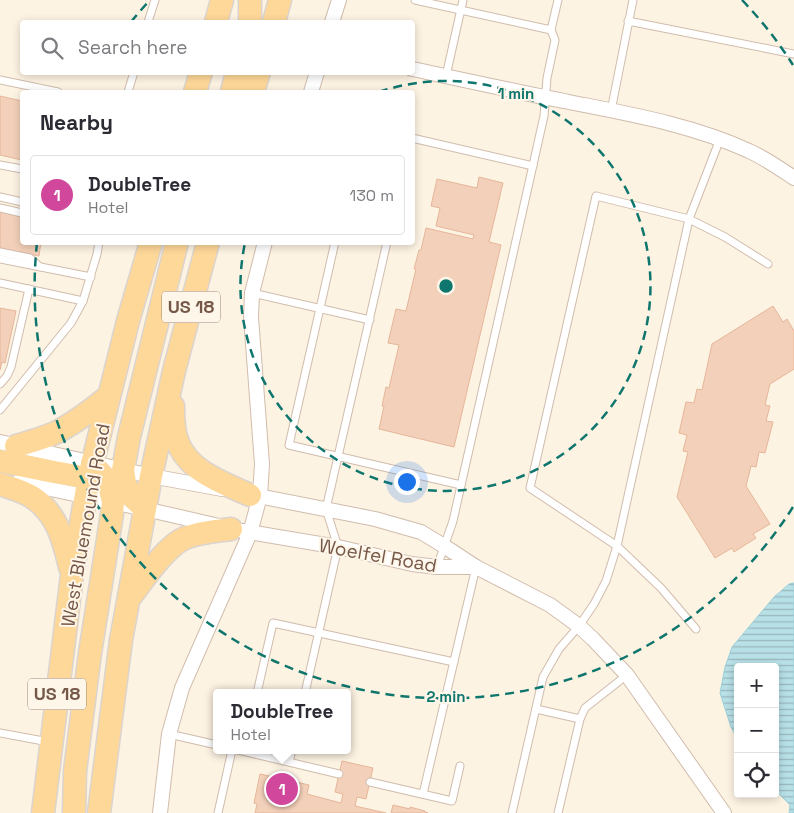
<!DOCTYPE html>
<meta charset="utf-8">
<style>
body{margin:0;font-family:"Space Grotesk",sans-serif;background:#f7f7f7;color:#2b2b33}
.controls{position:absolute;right:15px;bottom:15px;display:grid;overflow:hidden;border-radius:5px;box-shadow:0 2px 8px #0003}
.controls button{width:45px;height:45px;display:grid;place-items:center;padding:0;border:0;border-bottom:1px solid #e1e1e2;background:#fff;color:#2b2b33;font:25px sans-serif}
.you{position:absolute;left:406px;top:481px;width:18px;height:18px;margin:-12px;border:4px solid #fff;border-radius:50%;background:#1a73e8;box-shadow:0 0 0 8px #1a73e833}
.badge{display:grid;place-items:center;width:32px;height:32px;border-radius:50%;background:#db2777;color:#fff;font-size:16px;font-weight:700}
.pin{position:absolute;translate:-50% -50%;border:2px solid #fff;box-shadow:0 1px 5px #0006}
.popup{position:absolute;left:213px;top:689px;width:138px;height:65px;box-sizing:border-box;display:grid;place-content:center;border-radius:5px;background:#fff;filter:drop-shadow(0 1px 4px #0005);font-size:16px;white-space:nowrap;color:#7c7c81}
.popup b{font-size:19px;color:#2b2b33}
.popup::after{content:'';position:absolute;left:50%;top:100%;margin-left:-10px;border:10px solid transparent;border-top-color:#fff}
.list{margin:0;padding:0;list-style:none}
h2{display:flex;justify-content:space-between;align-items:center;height:65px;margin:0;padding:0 20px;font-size:21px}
h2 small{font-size:16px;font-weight:400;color:#7c7c81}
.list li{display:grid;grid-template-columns:32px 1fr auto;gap:15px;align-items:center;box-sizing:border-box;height:80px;margin:0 10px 10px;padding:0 10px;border:1px solid #e1e1e2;border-radius:5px}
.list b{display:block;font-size:19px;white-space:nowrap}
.list p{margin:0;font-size:16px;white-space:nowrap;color:#7c7c81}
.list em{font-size:16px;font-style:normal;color:#7c7c81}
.icon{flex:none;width:28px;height:28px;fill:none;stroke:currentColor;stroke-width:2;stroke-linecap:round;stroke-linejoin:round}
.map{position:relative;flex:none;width:794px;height:813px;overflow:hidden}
.search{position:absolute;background:#fff;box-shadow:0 2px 8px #0003;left:20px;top:20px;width:395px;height:55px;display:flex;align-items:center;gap:12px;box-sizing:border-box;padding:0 18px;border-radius:5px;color:#7c7c81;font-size:19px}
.panel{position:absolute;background:#fff;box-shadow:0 2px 8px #0003;left:20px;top:90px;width:395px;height:155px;border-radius:5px}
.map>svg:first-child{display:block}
.water{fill:url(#water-rules);stroke:#9cd0d9}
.building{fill:#f3d0b9;stroke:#e6b699}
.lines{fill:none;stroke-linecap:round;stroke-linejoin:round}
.lane-casing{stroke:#d1bcac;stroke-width:9}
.street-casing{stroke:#d1bcac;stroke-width:16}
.primary-casing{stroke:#dbd4cf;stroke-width:25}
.lane{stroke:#fff;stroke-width:7}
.street{stroke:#fff;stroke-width:14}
.primary{stroke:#fed899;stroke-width:22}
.ring{fill:none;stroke:#0f766e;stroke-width:2.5;stroke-dasharray:9 6}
.labels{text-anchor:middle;stroke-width:4;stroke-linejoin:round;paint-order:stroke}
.shield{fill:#fff6ea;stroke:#9f8779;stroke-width:1}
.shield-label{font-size:18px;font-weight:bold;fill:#765848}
.street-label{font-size:19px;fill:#765848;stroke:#fff6ea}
.centre{fill:#0f766e;stroke:#fff6ea;stroke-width:2.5}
.ring-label{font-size:15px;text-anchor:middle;font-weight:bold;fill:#0f766e;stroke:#fff6ea;stroke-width:4;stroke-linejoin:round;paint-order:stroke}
</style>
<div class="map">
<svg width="794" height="813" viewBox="0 0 794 813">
<defs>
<pattern id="water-rules" width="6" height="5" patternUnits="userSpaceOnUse" patternTransform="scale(1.25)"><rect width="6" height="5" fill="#b7e0e7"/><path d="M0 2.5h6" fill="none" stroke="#99b8bd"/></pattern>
</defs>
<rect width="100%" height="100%" fill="#fdf3e3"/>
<polygon class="water" points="794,583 794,813 789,813 790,805 775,790 775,667 738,667 738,740 731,727 720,693 725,667 732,647 774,597 789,584"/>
<g class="building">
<polygon points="0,96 22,101 22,160 0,155"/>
<polygon points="479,177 503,183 489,242 501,245 454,447 379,429 384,406 382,406 386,387 389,388 399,345 388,343 396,309 406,311 416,269 414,269 419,250 421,250 426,228 473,239 474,235 436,226 440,208 431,206 437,179 477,188"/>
<polygon points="0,211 22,216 22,242 41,242 39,256 0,248"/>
<polygon points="773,306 783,322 787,319 794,331 794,369 770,384 765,405 770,406 766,421 773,422 765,453 759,452 756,467 751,466 746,486 770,524 753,534 756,538 734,552 732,548 715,558 677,497 688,452 683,451 687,435 679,433 686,402 694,403 697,389 702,390 712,344"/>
<polygon points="0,308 16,311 5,363 2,362 0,370"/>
<polygon points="342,761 373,768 366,799 357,797 355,806 386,813 255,813 257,804 254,803 260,774 278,778 278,776 292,779 292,781 309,785 307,794 341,803 343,794 335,792"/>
<polygon points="393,805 410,809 410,807 425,811 425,812 428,813 391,813"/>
</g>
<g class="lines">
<g class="lane-casing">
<g id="lane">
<polyline points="415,0 551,30"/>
<polyline points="628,21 794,54"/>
<polyline points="148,22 155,0"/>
<polyline points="446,76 463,0"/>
<polyline points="0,80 58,92"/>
<polyline points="128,92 134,72"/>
<polyline points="611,111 633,0"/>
<polyline points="412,138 533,166"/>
<polyline points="0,165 22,169"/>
<polyline points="0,197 22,202"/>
<polyline points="0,208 22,213"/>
<polyline points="335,242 289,445 461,485"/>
<polyline points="0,252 30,258 40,267"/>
<polyline points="0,259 91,277"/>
<polyline points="0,283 83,301"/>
<polyline points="252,293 370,320"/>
<polyline points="0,384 7,376 11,367 29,289"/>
<polyline points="0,410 71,323 83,301 97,254 99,242"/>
<polyline points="437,567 453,521 544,116 547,78 555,40 551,30 558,0"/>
<polyline points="696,629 661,588 617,546 530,488 596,196 689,219 725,237 768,264"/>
<polyline points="257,693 273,623 454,662"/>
<polyline points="305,693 338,547 326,509 387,242"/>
<polyline points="536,709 580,719"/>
<polyline points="0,733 49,742"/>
<polyline points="169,734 217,745"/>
<polyline points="238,750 339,774"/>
<polyline points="289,762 292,750"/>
<polyline points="370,782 452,801 460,766"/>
<polyline points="423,794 476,567"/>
<polyline points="218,813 232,750"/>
<polyline points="512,813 543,677 559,649 579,626 594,604 606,581 617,546 689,219 720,139"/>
<polyline points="558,813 580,719 585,708 627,675"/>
</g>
</g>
<g class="street-casing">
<g id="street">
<polyline points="332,22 339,0"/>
<path d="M412 69C465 80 517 92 569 102 629 114 693 125 749 151 765 158 779 168 794 178"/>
<polyline points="311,92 317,72"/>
<polyline points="0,442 151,476 222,489"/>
<polyline points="18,482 145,509 219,526"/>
<polyline points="243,493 375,519 421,532 444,546 476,567 550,605 579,626 593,639 627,675 724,813"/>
<polyline points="243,531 338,547 412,564 437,567 476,567"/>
<polyline points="160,813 169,734 182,688 250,533 260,496 262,464 251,317 252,293 265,242"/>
</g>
</g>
<g class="primary-casing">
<g id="primary">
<polyline points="250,0 250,22"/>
<polyline points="216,22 222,0"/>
<polyline points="274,22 280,0"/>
<polyline points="195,92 201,72"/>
<polyline points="232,92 237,72"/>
<polyline points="253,92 259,72"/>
<path d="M173 406C173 417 173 429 177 440 187 471 223 483 250 495"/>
<path d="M16 446C30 442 44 438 57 432 76 422 93 409 109 396"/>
<polyline points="0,461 54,472 105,481"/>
<path d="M0 484C11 488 23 491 32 497 57 513 64 541 70 567"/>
<polyline points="145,509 131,496 125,483 123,470 129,437 177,242"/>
<path d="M131 596C144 579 166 546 185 538 199 532 216 531 231 529"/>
<polyline points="43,813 72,575 89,477 128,321 151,242"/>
<polyline points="74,813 75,771 90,653 112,514 113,502 108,481 92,463"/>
<polyline points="99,813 121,640 151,476 174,371 208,242"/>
</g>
</g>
<use href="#lane" class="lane"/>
<use href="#street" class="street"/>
<use href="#primary" class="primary"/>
</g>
<g class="ring">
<path d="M379 92A205 205 0 1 1 245 243"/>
<path d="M793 507A411 411 0 0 1 37 243M131 22A411 411 0 0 1 150 0M742 0A411 411 0 0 1 793 65"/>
</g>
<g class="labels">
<g class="shield">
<rect x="162" y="291.5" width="58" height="31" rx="4"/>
<rect x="28" y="678.5" width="58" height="31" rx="4"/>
</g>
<g class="shield-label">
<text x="191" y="313">US 18</text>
<text x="57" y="700">US 18</text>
</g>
<g class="street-label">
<text transform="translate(85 525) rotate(-80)" y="7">West Bluemound Road</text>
<text transform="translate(378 555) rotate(10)" y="7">Woelfel Road</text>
</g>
</g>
<circle cx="446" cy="286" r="8" class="centre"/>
<g class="ring-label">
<text x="516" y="99">1 min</text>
<text x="446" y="702">2 min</text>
</g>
</svg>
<div class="controls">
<button>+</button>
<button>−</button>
<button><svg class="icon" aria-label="locate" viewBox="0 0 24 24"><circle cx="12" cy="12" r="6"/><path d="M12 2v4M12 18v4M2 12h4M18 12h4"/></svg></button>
</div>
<div class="you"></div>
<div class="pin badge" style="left:282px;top:789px;background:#d1479c">1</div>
<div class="popup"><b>DoubleTree</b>Hotel</div>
<div class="search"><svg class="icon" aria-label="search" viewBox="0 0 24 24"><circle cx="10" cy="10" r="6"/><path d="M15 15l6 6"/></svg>Search here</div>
<section class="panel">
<h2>Nearby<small></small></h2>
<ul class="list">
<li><span class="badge" style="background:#d1479c">1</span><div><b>DoubleTree</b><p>Hotel</p></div><em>130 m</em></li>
</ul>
</section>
</div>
